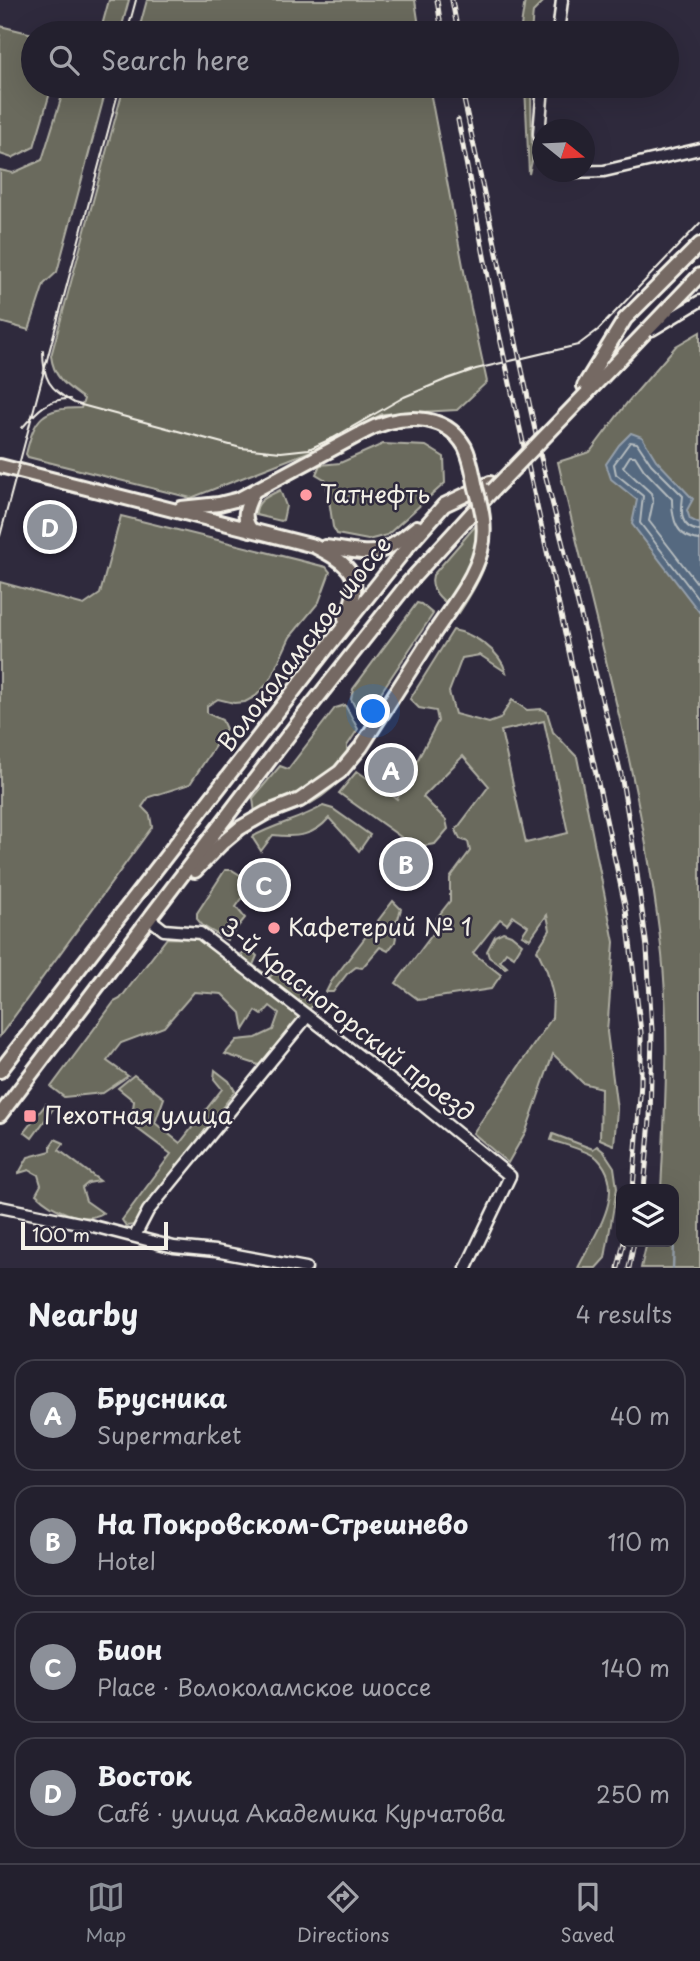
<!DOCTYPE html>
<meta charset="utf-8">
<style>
body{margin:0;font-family:"Playpen Sans",sans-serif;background:#2f2d3a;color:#f1f3f6}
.controls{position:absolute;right:21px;bottom:21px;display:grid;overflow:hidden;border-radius:14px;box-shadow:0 7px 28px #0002}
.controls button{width:63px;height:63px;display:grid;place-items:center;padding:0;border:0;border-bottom:2px solid #403e4a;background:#23202e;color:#f1f3f6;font:35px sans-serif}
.compass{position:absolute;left:532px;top:119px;width:63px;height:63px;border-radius:50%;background:#23202e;box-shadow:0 7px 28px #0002;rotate:108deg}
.scale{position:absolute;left:21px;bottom:18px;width:147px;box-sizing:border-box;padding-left:7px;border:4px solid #f4f1e8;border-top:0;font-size:19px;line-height:24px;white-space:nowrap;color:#f4f1e8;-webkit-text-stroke:5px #2f2a3d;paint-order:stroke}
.you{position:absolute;left:374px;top:712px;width:24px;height:24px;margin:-18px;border:5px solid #fff;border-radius:50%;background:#1a73e8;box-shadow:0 0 0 10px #1a73e833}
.badge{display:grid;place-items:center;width:46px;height:46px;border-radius:50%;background:#8c9099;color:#fff;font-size:23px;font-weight:700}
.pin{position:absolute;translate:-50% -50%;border:4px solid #fff;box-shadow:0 2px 7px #0006}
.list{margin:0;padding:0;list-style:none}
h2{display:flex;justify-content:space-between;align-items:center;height:91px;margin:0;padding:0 28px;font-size:30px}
h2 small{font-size:23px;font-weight:400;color:#a3a3aa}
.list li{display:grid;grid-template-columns:46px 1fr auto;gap:21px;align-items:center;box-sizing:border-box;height:112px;margin:0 14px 14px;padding:0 14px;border:2px solid #403e4a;border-radius:21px}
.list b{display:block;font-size:26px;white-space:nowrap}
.list p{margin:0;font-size:23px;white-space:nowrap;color:#a3a3aa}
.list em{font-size:23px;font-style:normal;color:#a3a3aa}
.icon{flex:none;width:38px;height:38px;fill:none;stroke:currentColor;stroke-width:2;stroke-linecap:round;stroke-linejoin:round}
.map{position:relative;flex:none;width:700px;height:1268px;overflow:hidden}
.search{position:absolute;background:#23202e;box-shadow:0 7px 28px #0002;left:21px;right:21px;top:21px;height:77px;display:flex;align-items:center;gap:18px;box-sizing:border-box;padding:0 24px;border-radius:38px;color:#a3a3aa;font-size:26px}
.sheet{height:595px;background:#23202e}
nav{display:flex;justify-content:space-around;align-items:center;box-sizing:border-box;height:98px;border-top:2px solid #403e4a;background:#23202e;font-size:19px;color:#a3a3aa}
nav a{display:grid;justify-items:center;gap:4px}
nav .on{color:#8c9099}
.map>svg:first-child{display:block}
.green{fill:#6a6b5d;stroke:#afaea2;stroke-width:2;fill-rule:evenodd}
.water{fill:#556980;stroke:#959faa;stroke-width:2}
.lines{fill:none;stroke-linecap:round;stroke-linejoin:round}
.shore{stroke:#b4bbbe;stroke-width:2}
.stream{stroke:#959faa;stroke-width:2.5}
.minor-casing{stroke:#f4f1e8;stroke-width:15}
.major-casing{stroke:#f4f1e8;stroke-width:18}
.minor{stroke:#2f2a3d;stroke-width:10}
.major{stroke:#756964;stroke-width:12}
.tram{stroke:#f4f1e8;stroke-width:2}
.rail-casing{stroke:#f4f1e8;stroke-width:5}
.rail{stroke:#2f2a3d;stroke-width:2.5;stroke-dasharray:8;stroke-linecap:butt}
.major-bridge-casing{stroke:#f4f1e8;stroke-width:18;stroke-linecap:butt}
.major-bridge{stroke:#756964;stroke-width:12}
.poi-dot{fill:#ff9aa2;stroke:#2f2a3d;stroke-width:2.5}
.labels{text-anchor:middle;stroke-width:5;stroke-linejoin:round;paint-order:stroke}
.poi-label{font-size:24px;fill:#f4f1e8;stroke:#2f2a3d;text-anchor:start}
.street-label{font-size:24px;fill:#f4f1e8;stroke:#2f2a3d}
</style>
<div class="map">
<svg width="700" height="1268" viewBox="0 0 700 1268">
<rect width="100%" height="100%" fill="#2f2a3d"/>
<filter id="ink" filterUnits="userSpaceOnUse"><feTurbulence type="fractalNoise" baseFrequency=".0143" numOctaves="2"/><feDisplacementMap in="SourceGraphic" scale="14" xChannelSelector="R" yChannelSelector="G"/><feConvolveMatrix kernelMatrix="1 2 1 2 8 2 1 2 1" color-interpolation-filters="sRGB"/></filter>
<g filter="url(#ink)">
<g class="green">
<polygon points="109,0 129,0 120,33 100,33"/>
<polygon points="147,0 415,0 420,33 138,33"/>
<polygon points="525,0 545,0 533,12 531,33 520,33"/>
<polygon points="0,26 33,34 33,86 52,86 34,147 12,158 0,154"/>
<polygon points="65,86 107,86 57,272 44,284 29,330 0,322 0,170 13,173 42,160"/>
<path d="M124 86H429L471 308 487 382 457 410 382 414 321 447 191 498 28 457 26 454C35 417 42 408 81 408L84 399C67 386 54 379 51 356Z"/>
<polygon points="525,86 531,86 532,161 529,174"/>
<path d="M700 332V1268H641L647 1242H674V1189H661C665 1112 670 1033 662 955 644 788 595 625 558 462L590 452 627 403 676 346Z"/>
<polygon points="383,444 426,446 444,457 445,483 387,535 368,540 337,534 333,527 326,480 316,474 320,465 340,463"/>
<path d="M280 490 286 506 283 520 281 521 256 515C255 500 269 496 280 490Z"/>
<path d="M490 509C495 553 483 577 459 613 447 603 428 593 433 575Z"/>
<polygon points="121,516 326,567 330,572 319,602 290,637 269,682 256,696 245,702 234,703 218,699 207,706 207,713 222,720 226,729 190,784 149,797 142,807 150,815 152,827 0,1036 0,582 84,605 100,594"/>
<polygon points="417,603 421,604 433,614 362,721 351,699 353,689"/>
<path d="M453 630C475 634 500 651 506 672L480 655 462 658 449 692 455 714 489 723 500 719 512 700 527 710 542 709 547 712 553 732 577 757 614 942 607 1032 617 1110 614 1145 600 1139 601 1088 583 1083 553 1054 526 1131 508 1163 473 1133 552 1018 553 995 547 971 537 950 550 930 547 915 530 939 522 935 528 926 513 916 507 924 500 919 473 953 501 975 491 989 419 1000 396 983 441 923 436 919 450 901V878L470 851 468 842 460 839 456 830 489 786 463 756 423 797 446 820 448 829 435 844 415 847 339 793 357 771 397 799 438 721 436 711 419 708 410 699ZM544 721 568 833 526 843 501 731Z"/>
<path d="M345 705 358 729 347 746V758L354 766C329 795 295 821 255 814L253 798 280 766 288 769 335 708Z"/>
<path d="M323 806 333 809 370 835 359 851 329 818C314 836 296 838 273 835L261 851 252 837C275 824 299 820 323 806Z"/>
<polygon points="225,870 232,870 253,883 236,907 245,918 227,940 203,926 197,919 197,913"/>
<polygon points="393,901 401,909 398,919 389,930 396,937 395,942 388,951 380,947 362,968 356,967 347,974 333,992 326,992 331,982"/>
<polygon points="503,932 511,935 522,944 514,957 506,952 500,961 507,967 505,968 489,957 487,951 495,936"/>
<polygon points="167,938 202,939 231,962 249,948 257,956 253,965 270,977 275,971 307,991 314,1004 259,1065 225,1054 237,1040 256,1038 273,1030 279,1013 270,1006 262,1015 256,1011 244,1030 241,1013 222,994 194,992 164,1027 121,1043 107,1061 128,1076 103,1093 64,1097 51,1087 114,1002 120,999"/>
<polygon points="215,1070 229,1081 235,1091 143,1211 135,1225 126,1226 122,1220 171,1154 131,1124 134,1101 118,1088 134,1075 164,1098 155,1123 180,1143 222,1089 214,1079"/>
<polygon points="46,1104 53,1109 32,1138 24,1132"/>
<path d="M553 1134 593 1149 597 1146 604 1152 614 1167 617 1188 605 1258 596 1268H578C594 1235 629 1190 597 1158 589 1151 562 1144 551 1140Z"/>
<path d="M55 1139 64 1143 59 1150 100 1181 88 1183 82 1188 86 1201 103 1213C83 1225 51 1209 36 1194L41 1185 38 1175 29 1170 19 1173 28 1157 51 1151V1145Z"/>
</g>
<polygon class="water" points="631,433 642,437 656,460 693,499 687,510 690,519 700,524 700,613 632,524 637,500 611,479 606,464 619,445"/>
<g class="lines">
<g class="shore">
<path d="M700 531C679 528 681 512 683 496L651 464 637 443 630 442 614 464 616 474 643 496 640 523 700 601"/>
<path d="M700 540C676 538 672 519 672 499L644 470 635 456H630L623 467 651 493 653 502 649 521 700 587"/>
</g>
<g class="stream">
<polyline points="674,1214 674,1199"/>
<polyline points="673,1268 674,1242"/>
</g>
<g class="minor-casing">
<g id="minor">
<polyline points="558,33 562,0"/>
<polyline points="542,145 539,134 543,86"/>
<polyline points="570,172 604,171 700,149"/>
<polyline points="652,330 700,301"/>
<polyline points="150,919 164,930 200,933 414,1098 510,1176 466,1268"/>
<polyline points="0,1207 89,1225 174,1247 215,1251 306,1268"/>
<polyline points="135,1236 148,1211 307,1017"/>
</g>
</g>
<g class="major-casing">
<g id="major">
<polyline points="584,386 625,319 700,244"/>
<polyline points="587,393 700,275"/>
<path d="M0 466 314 546C349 564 367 576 345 618"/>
<polyline points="181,508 219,504 239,499 364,432"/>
<path d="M251 530C241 517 247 506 253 493"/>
<path d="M325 547C374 553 376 561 417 527"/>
<polyline points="195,871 221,844 240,828 266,813 300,800 340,772 361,747 436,630"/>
<polyline points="0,1071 327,648 409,545 444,505 490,483"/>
<polyline points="0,1115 300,720 409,582 493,490"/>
</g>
</g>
<use href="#minor" class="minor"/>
<use href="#major" class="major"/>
<g class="tram">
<polyline points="127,33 136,0"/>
<path d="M43 351C43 379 49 389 74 403L241 448 281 452 309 449 333 438 404 397 447 379 476 369 578 345 598 330 700 223"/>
<path d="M22 428C36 412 47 398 70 399"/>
<polyline points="0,536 120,86"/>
</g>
<g class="rail-casing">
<g id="rail">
<polyline points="437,0 442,33"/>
<polyline points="452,0 458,33"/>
<polyline points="461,86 541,458 621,774 634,851 647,948 652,1031 650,1120 644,1189"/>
<polyline points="458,120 498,329 626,910 641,1032 641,1083 633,1189"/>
<polyline points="618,1268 624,1242"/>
<polyline points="629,1268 634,1242"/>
</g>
</g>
<use href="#rail" class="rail"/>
<g class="major-bridge-casing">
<g id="major-bridge">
<path d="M364 432C396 415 444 410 465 447 471 459 473 474 476 488 482 509 487 529 481 551 474 579 452 606 436 630"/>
<polyline points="493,490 587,393"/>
</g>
</g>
<use href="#major-bridge" class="major-bridge"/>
</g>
</g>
<g class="poi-dot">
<circle cx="306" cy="495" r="7"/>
<circle cx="274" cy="928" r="7"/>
<rect x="23" y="1109" width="14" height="14" rx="3.5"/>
</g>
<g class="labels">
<g class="poi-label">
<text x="320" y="503">Татнефть</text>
<text x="288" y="936">Кафетерий № 1</text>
<text x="44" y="1124">Пехотная улица</text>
</g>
<g class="street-label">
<text transform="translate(305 644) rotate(-52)" y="8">Волоколамское шоссе</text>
<text transform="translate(347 1020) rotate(38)" y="8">3-й Красногорский проезд</text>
</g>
</g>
</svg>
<div class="controls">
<button><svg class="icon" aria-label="layers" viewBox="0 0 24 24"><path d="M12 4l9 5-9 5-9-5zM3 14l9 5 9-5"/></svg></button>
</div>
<svg class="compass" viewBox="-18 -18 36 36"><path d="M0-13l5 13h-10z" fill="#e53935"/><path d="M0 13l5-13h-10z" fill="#a3a3aa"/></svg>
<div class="scale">100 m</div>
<div class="you"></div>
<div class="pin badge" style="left:391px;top:770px">A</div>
<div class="pin badge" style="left:406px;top:864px">B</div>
<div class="pin badge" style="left:264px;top:885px">C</div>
<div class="pin badge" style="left:50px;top:527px">D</div>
<div class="search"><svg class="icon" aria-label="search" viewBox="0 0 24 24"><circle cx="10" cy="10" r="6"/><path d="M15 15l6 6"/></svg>Search here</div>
</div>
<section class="sheet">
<h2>Nearby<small>4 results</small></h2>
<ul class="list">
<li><span class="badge">A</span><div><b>Брусника</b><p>Supermarket</p></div><em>40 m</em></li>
<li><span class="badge">B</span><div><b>На Покровском-Стрешнево</b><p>Hotel</p></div><em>110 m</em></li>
<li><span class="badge">C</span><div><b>Бион</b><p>Place · Волоколамское шоссе</p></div><em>140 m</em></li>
<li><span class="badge">D</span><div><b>Восток</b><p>Café · улица Академика Курчатова</p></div><em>250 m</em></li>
</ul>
</section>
<nav>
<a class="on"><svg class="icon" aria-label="map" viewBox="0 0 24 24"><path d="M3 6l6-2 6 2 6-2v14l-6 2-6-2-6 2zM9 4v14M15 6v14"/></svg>Map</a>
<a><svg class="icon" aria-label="directions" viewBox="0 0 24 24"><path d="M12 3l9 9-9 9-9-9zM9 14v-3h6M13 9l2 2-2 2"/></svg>Directions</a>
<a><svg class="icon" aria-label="saved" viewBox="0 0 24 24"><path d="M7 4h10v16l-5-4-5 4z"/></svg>Saved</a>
</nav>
